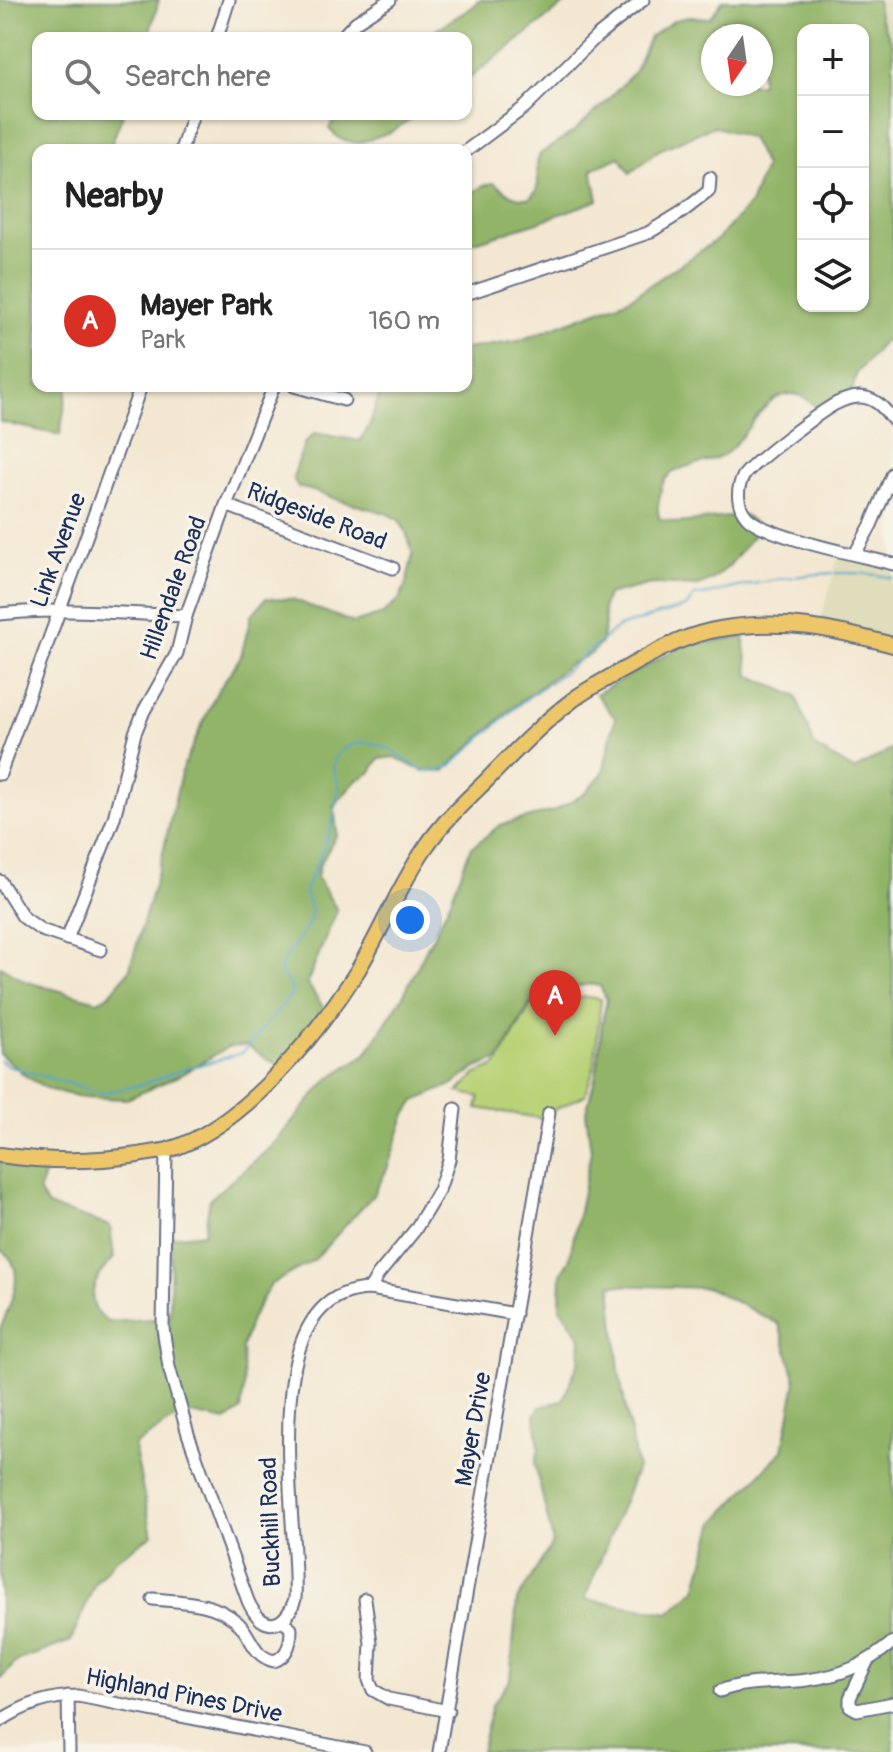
<!DOCTYPE html>
<meta charset="utf-8">
<style>
body{margin:0;font-family:Pangolin,sans-serif;background:#f6f6f6;color:#222}
.controls{position:absolute;right:24px;top:24px;display:grid;overflow:hidden;border-radius:16px;box-shadow:0 2px 6px #0004}
.controls button{width:72px;height:72px;display:grid;place-items:center;padding:0;border:0;border-bottom:2px solid #e0e0e0;background:#fff;color:#222;font:40px sans-serif}
.compass{position:absolute;left:701px;top:24px;width:72px;height:72px;border-radius:50%;background:#fff;box-shadow:0 2px 6px #0004;rotate:193deg}
.you{position:absolute;left:410px;top:920px;width:28px;height:28px;margin:-20px;border:6px solid #fff;border-radius:50%;background:#1a73e8;box-shadow:0 0 0 12px #1a73e833}
.badge{display:grid;place-items:center;width:52px;height:52px;border-radius:50%;background:#d93025;color:#fff;font-size:26px;font-weight:700}
.pin{position:absolute;translate:-50% -66px;filter:drop-shadow(0 2px 4px #0008)}
.pin::after{content:'';position:absolute;top:42px;width:28px;height:24px;background:inherit;clip-path:polygon(0 0,100% 0,50% 100%)}
.list{margin:0;padding:0;list-style:none}
h2{display:flex;justify-content:space-between;align-items:center;height:104px;margin:0;padding:0 32px;font-size:34px}
h2 small{font-size:26px;font-weight:400;color:#767676}
.list li{display:grid;grid-template-columns:52px 1fr auto;gap:24px;align-items:center;box-sizing:border-box;height:144px;padding:0 32px;border-top:2px solid #e0e0e0}
.list b{display:block;font-size:30px;white-space:nowrap}
.list p{margin:0;font-size:26px;white-space:nowrap;color:#767676}
.list em{font-size:26px;font-style:normal;color:#767676}
.icon{flex:none;width:44px;height:44px;fill:none;stroke:currentColor;stroke-width:2;stroke-linecap:round;stroke-linejoin:round}
.map{position:relative;flex:none;width:893px;height:1752px;overflow:hidden}
.search{position:absolute;background:#fff;box-shadow:0 2px 6px #0004;left:32px;top:32px;width:440px;height:88px;display:flex;align-items:center;gap:20px;box-sizing:border-box;padding:0 28px;border-radius:16px;color:#767676;font-size:30px}
.panel{position:absolute;background:#fff;box-shadow:0 2px 6px #0004;left:32px;top:144px;width:440px;height:248px;border-radius:16px}
.map>svg:first-child{display:block}
.built{fill:#dfddbb}
.green{fill:#b9d277;stroke:#6a806a;stroke-width:2}
.forest{fill:#92b468;stroke:#567263;stroke-width:2;fill-rule:evenodd}
.lines{fill:none;stroke-linecap:round;stroke-linejoin:round}
.stream{stroke:#50a4cc;stroke-width:2}
.minor-casing{stroke:#676f86;stroke-width:15}
.major-casing{stroke:#676f86;stroke-width:18}
.minor{stroke:#fff;stroke-width:11}
.major{stroke:#ecc669;stroke-width:14}
.labels{text-anchor:middle;stroke-width:7;stroke-linejoin:round;paint-order:stroke}
.street-label{font-size:24px;fill:#1b2f5e;stroke:#f7f3e8}
</style>
<div class="map">
<svg width="893" height="1752" viewBox="0 0 893 1752">
<rect width="100%" height="100%" fill="#f7f3e8"/>
<filter id="ink" filterUnits="userSpaceOnUse"><feTurbulence type="fractalNoise" baseFrequency=".0125" numOctaves="2"/><feDisplacementMap in="SourceGraphic" scale="16" xChannelSelector="R" yChannelSelector="G"/><feConvolveMatrix kernelMatrix="1 2 1 2 8 2 1 2 1" color-interpolation-filters="sRGB"/></filter>
<filter id="wash" filterUnits="userSpaceOnUse"><feTurbulence type="fractalNoise" baseFrequency=".006" numOctaves="4" result="noise"/><feDisplacementMap in="SourceGraphic" scale="32" xChannelSelector="R" yChannelSelector="G"/><feGaussianBlur stdDeviation="1.8" result="paint"/><feColorMatrix in="noise" values="0 0 0 0 0 0 0 0 0 0 0 0 0 0 0 0 0 1.4 0 .05"/><feComposite in="paint" operator="in"/></filter>
<g filter="url(#wash)">
<rect width="100%" height="100%" fill="#f3e7d1"/>
<g class="built">
<polygon points="877,0 893,0 893,44 879,17"/>
<polygon points="840,550 893,564 893,645 819,627"/>
</g>
<polygon class="green" points="587,997 601,999 594,1068 585,1095 550,1112 549,1117 540,1118 477,1108 480,1097 458,1092 476,1074 496,1066 531,1005 548,1001"/>
<g class="forest">
<polygon points="0,0 159,0 148,38 38,38 38,114 123,114 109,150 38,150 38,386 68,386 60,435 0,422"/>
<polygon points="478,0 570,0 466,81 466,38 436,38 434,31 474,6"/>
<path d="M723 0H877L879 17 893 44V339L884 341 857 373 852 391 837 395 819 409C777 366 755 426 729 451 712 466 673 462 663 483 661 487 661 491 660 495 658 505 656 510 660 519L678 523 744 515 760 527 729 566 713 579 699 586 651 584 607 595 603 607 605 624 601 643 591 654 568 665 511 709 444 771C424 774 412 767 395 757L379 759 370 773 357 780 334 805 337 834 319 866 317 877 337 910 307 983 327 1013 281 1068 246 1045 228 1047 180 1075 127 1099 81 1097 50 1090 27 1077 0 1054V966L27 982 98 1001 109 995 129 971 161 861 182 769 216 694 241 656 251 616 266 598 292 599 354 623 383 614 399 600 406 585 413 554 406 532 399 520 386 513 338 500 320 493 298 487 293 478 304 444 315 433 360 441 370 424 382 386H466V349L518 341 629 299 718 239 750 204 765 166 750 138 714 126 659 150 630 173 620 157 592 169 598 200 541 221 475 242 466 243V197L483 186 494 183C509 193 511 199 530 198L536 191 538 184 537 163 540 154 573 132 607 101 635 71 650 37 675 20 689 17 710 18ZM803 30H863V306H803ZM713 36H761V84H713Z"/>
<polygon points="336,114 418,114 391,132 358,143 340,139 329,129"/>
<path d="M744 637 749 675 796 696 815 747 854 770 893 748V1752H481L492 1705 510 1680 517 1600 553 1542 535 1464 539 1449 535 1414 540 1407 563 1400 579 1361 581 1338 560 1308 561 1272 569 1261 591 1151 586 1112 597 1071 602 1023 607 1000 600 986 589 984 541 995 529 1005 499 1059 476 1068 454 1084 415 1101 405 1116 387 1169 374 1194 314 1260 270 1285 251 1319 242 1347 244 1388 241 1410 226 1421 191 1414 176 1418 134 1446 152 1535 114 1561 95 1583 71 1641 17 1661 0 1680V1329C10 1306 30 1266 0 1250V1160L46 1167 39 1192 48 1206 110 1226 114 1258C100 1271 85 1293 97 1312 100 1316 104 1319 107 1322L170 1318 171 1237 204 1233 210 1199 272 1146 328 1079 366 1054 404 994 450 902 470 849 500 825 554 811 584 794 603 773 615 718 596 694 682 646ZM611 1285 709 1288 779 1324 796 1381 783 1450 715 1522 696 1589 669 1613 585 1599 637 1468 619 1372Z"/>
</g>
<g class="lines">
<path class="stream" d="M0 1060 8 1066 102 1093 144 1084 178 1071 242 1053 291 995 292 990 280 971C283 951 312 932 311 911 310 905 306 897 305 891L332 827 339 788 333 767 336 757 343 749 356 743H372L388 748 423 771H439L452 765 522 702 567 670 618 627 682 608 687 606 694 596C711 595 726 589 743 586 791 576 844 567 893 578"/>
</g>
</g>
<g filter="url(#ink)">
<g class="lines">
<g class="minor-casing">
<g id="minor">
<polyline points="217,38 229,0"/>
<polyline points="341,38 356,22 390,0"/>
<polyline points="181,150 193,114"/>
<polyline points="466,151 525,107 596,37 643,0"/>
<polyline points="466,294 648,233 682,212 709,191 710,178"/>
<polyline points="294,386 344,400"/>
<path d="M893 420C884 408 875 397 859 397 851 397 841 401 835 404 819 413 751 463 743 477 736 490 737 506 747 517 765 537 863 556 893 564"/>
<polyline points="226,505 393,568"/>
<polyline points="855,554 871,525 893,473"/>
<path d="M0 614C59 607 126 614 186 616"/>
<polyline points="0,774 141,386"/>
<polyline points="0,881 23,917 41,930 101,950"/>
<polyline points="67,939 114,818 135,733 144,711 177,653 186,616 226,505 274,386"/>
<path d="M166 1151 163 1328 169 1367 188 1434 248 1601C262 1632 284 1631 295 1599 300 1522 249 1292 370 1289L515 1314"/>
<polyline points="370,1289 378,1275 415,1230 439,1190 449,1160 455,1109"/>
<path d="M153 1599C182 1602 214 1601 237 1622 252 1635 252 1656 274 1661 288 1656 291 1643 291 1629L284 1621"/>
<polyline points="365,1599 371,1643 369,1680 373,1690 389,1699 448,1711"/>
<polyline points="867,1662 850,1698 850,1706 857,1710 893,1703"/>
<path d="M720 1691C748 1680 777 1684 807 1680 844 1675 865 1665 893 1642"/>
<polyline points="68,1696 69,1752"/>
<path d="M0 1721C24 1705 49 1696 78 1696L365 1752"/>
<polyline points="439,1752 549,1113"/>
</g>
</g>
<g class="major-casing">
<path id="major" d="M0 1155C47 1162 92 1162 138 1155 148 1153 159 1152 168 1150 243 1128 318 1033 358 970 382 930 399 886 425 848 442 823 464 802 486 781 514 752 542 723 574 699 594 685 616 674 637 662 664 647 690 634 720 629 784 618 833 629 893 645"/>
</g>
<use href="#minor" class="minor"/>
<use href="#major" class="major"/>
</g>
</g>
<g class="labels">
<g class="street-label">
<text transform="translate(317 516) rotate(21)" y="8">Ridgeside Road</text>
<text transform="translate(58 550) rotate(-70)" y="8">Link Avenue</text>
<text transform="translate(173 588) rotate(-70)" y="8">Hillendale Road</text>
<text transform="translate(473 1429) rotate(-80)" y="8">Mayer Drive</text>
<text transform="translate(270 1522) rotate(-92)" y="8">Buckhill Road</text>
<text transform="translate(184 1695) rotate(11)" y="8">Highland Pines Drive</text>
</g>
</g>
</svg>
<div class="controls">
<button>+</button>
<button>−</button>
<button><svg class="icon" aria-label="locate" viewBox="0 0 24 24"><circle cx="12" cy="12" r="6"/><path d="M12 2v4M12 18v4M2 12h4M18 12h4"/></svg></button>
<button><svg class="icon" aria-label="layers" viewBox="0 0 24 24"><path d="M12 4l9 5-9 5-9-5zM3 14l9 5 9-5"/></svg></button>
</div>
<svg class="compass" viewBox="-18 -18 36 36"><path d="M0-13l5 13h-10z" fill="#e53935"/><path d="M0 13l5-13h-10z" fill="#767676"/></svg>
<div class="you"></div>
<div class="pin badge" style="left:555px;top:1036px">A</div>
<div class="search"><svg class="icon" aria-label="search" viewBox="0 0 24 24"><circle cx="10" cy="10" r="6"/><path d="M15 15l6 6"/></svg>Search here</div>
<section class="panel">
<h2>Nearby<small></small></h2>
<ul class="list">
<li><span class="badge">A</span><div><b>Mayer Park</b><p>Park</p></div><em>160 m</em></li>
</ul>
</section>
</div>
